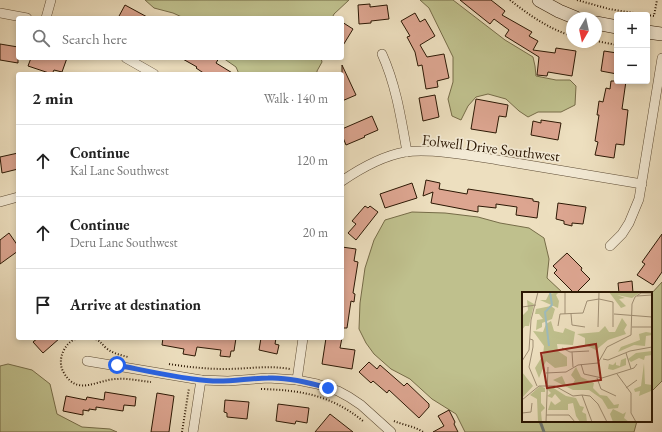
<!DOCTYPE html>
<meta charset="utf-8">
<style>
body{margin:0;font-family:"EB Garamond",serif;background:#f2f2f2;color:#222}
.controls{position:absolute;right:12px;top:12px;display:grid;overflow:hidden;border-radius:4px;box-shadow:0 2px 6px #0003}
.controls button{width:36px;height:36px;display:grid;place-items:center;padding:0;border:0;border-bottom:1px solid #e0e0e0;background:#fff;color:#222;font:20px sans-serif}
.compass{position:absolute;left:566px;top:12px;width:36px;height:36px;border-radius:50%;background:#fff;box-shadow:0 2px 6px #0003;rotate:189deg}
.stop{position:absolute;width:12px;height:12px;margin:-9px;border:3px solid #2563eb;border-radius:50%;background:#fff}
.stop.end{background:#2563eb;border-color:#fff;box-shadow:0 1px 4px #0008}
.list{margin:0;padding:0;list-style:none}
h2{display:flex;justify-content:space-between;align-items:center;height:52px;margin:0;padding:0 16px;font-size:17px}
h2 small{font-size:13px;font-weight:400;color:#767676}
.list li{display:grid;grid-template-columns:26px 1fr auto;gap:12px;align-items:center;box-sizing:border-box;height:72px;padding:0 16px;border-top:1px solid #e0e0e0}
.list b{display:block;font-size:15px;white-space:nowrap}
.list p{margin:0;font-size:13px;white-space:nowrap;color:#767676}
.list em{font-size:13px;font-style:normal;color:#767676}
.icon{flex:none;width:22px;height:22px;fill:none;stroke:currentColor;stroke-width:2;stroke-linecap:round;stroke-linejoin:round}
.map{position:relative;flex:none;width:662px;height:432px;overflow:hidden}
.search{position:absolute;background:#fff;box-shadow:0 2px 6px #0003;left:16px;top:16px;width:328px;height:44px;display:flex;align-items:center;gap:10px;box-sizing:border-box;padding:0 14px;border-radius:4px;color:#767676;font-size:15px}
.panel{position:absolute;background:#fff;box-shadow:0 2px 6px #0003;left:16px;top:72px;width:328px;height:268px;border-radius:4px}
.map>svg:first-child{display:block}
.green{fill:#bfc08d;stroke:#766c48}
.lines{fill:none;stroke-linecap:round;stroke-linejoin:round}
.stream{stroke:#707972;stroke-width:3}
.building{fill:#dca590;stroke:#2c1804}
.street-casing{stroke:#5c4a33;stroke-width:10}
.secondary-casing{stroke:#2c1804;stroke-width:14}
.path{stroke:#2c1804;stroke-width:2;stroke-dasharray:1 2;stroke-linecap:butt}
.street{stroke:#f3ead5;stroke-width:9}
.secondary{stroke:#f3ead5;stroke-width:13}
.route{stroke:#2563eb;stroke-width:5}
.labels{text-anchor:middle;stroke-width:3.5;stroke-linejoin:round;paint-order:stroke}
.street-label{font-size:15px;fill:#2c1804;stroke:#f3ead5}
.inset-river{fill:none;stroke:#9dbabb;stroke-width:2}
.inset-road{fill:none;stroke:#a08f74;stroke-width:1}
.view{fill:#8f2418;fill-opacity:0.15;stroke:#8f2418;stroke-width:2}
.inset-edge{fill:none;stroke:#2c1804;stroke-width:2}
</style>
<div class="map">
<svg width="662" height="432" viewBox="0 0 662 432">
<rect width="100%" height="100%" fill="#eddfbf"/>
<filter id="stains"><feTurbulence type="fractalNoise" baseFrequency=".005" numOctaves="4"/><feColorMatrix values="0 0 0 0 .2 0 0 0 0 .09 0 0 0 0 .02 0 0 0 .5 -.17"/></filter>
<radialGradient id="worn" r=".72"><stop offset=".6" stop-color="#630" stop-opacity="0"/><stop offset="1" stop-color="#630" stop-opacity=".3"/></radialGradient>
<g class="green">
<polygon points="145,0 349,0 334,14 332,18 184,18 173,13 154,8"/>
<polygon points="420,0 453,0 505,40 533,57 535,66 536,76 556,80 570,80 576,86 575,105 561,112 538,112 528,117 519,111 506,99 488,94 476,97 468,106 461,120 452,116 448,99 453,82 453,57 429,8"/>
<polygon points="223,58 321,58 322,62 317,71 317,74 239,74 236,67"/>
<polygon points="412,212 445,213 478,217 500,223 529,228 544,238 549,259 547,278 563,293 523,293 523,421 637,421 634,432 465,432 456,414 432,399 410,379 391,369 374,354 366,343 359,329 360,303 365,268 374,240 385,220"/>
<polygon points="662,282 662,381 651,392 651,294"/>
<polygon points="8,364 32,370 50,384 57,414 82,427 110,429 117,432 0,432 0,366"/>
</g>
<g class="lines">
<polyline class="stream" points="540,421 544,432"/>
</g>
<g class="building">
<polygon points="460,0 491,0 505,11 502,15 532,32 529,36 538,41 533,50 555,53 556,48 576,51 572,76 548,72 547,76 537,75 539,57 505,36 509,30 494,19 490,24"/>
<polygon points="370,4 370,7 387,5 389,19 371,21 371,23 359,24 358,5"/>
<polygon points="125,5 149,18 118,18"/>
<polygon points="415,13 420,22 425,19 435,36 420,45 427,57 444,54 449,78 437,81 438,87 426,89 422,65 418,66 415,52 407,37 410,36 401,21"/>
<polygon points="342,22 353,29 342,47"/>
<polygon points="0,44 18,47 18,63 0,60"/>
<polygon points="604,51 617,53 617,74 601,71"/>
<polygon points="31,58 67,58 62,72 54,70 52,74 28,66"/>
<polygon points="181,58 219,58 216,63 234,74 205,74 196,68 197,67"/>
<polygon points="342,65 356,95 342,101"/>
<polygon points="611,81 626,81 622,109 628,110 624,145 616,144 614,158 595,155 598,142 595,141 599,115 597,115 599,101 603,102 606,88 610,89"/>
<polygon points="435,95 439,117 423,121 419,98"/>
<polygon points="476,99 508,105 506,117 499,116 496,133 471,129"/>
<polygon points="372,116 378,130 364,136 365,137 346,145 342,135 342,129"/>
<polygon points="541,120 561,123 558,140 531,135 533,121 541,123"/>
<polygon points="18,153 18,169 2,173 0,157"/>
<polygon points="426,180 440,183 439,189 467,194 468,189 533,199 533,201 539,202 537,218 516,215 517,207 496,204 496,208 478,206 478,212 431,203 433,192 423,196"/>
<polygon points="412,183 417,198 385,208 380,194"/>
<polygon points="558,203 586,207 583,224 572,223 572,226 564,224 564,221 556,219"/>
<polygon points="365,206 368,208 370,206 378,212 356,240 348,233 356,224 352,221"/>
<polygon points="9,233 18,246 18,251 0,264 0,240"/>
<polygon points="662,234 662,272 653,285 637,275 645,264 642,262"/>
<polygon points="342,247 356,249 354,261 358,262 353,293 355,294 354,302 351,301 347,328 342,328"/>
<polygon points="567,253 582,268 581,270 590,279 576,293 574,293 554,273 557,270 553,266"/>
<polygon points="632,281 633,293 619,293 618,283"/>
<polygon points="38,338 60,338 43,353 33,342"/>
<polygon points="163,338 236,338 234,351 231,351 230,357 220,356 221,350 197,347 195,356 183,354 184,349 162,345"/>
<polygon points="261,338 276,338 275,344 279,345 277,354 259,350"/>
<polygon points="326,338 342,338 340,348 355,350 352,369 322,364"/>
<polygon points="369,362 377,369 380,365 404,386 407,383 429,404 429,407 419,418 389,390 387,393 373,381 371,383 359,372"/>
<polygon points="105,392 136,397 135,406 124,405 123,411 96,407 96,410 89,409 89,411 83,410 83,415 63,411 66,396 86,400 87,397 104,400"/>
<polygon points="157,393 174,396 169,432 151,432"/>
<polygon points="225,400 249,402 247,419 227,417 227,413 224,412"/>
<polygon points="278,404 309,408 307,423 296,421 295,424 276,421"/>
<polygon points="449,410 455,422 454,424 458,432 433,432 444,426 438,416"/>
<polygon points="330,414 353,432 315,432"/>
</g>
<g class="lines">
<g class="street-casing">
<g id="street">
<polyline points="0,13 27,18"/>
<polyline points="46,18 51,0"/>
<path d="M382 54C396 85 401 118 407 152"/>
<polyline points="126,58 154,74"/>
<path d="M342 181C361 168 382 156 405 152 430 148 473 156 498 160 546 168 594 176 642 184"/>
<polyline points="0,202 18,197"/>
<polyline points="610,246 622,234 629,223 639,199 662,58"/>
<polyline points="87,361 201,380 228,381 268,378 297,380 317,384 338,391 349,397 361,405 391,432"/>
<polyline points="297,380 303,338"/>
<polyline points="193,432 201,380"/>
</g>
</g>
<g class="secondary-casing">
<g id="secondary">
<polyline points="539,0 559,11 576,18"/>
<polyline points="596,23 617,27"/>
<polyline points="647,32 662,34"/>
</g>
</g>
<g class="path">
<path d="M510 0C529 15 549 29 572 36"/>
<polyline points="577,0 609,9 646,15"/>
<polyline points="647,15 654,16 657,0"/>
<polyline points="596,41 617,45"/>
<polyline points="647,50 650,50"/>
<path d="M78 338C71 340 66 345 63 352 60 359 60 367 64 373 78 397 98 379 117 379 128 378 140 381 151 382"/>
<path d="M93 338C99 340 101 343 106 348 112 353 120 355 128 357"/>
<path d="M169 364C188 367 206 369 225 369 247 369 269 365 290 369"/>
<path d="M261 389C300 390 331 395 363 421"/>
<path d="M394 421C403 425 414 426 423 432"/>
<polyline points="182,432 189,388"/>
</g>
<use href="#street" class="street"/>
<use href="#secondary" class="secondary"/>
</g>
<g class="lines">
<path class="route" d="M117 365C148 371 181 379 213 381 231 382 250 378 268 378 288 377 308 382 328 388"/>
</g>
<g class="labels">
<g class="street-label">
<text transform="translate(491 148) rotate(7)" y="5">Folwell Drive Southwest</text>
</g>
</g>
<g transform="translate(522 292)">
<rect width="130" height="130" fill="#eddfbf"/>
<path d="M37 0 34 3 37 9 36 16 18 8H24L27 2ZM87 0H119L110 6 95 3 103 6 97 7 104 14 99 16ZM5 8 12 12 7 34H3L0 38V24L6 18ZM29 14 33 17 30 27 20 31V35L14 38 15 28 21 27 17 22H13L14 17ZM100 26 105 33 102 38 104 42 86 48 74 58 63 53V46L55 42 77 40 83 34 87 40H93ZM29 29 32 39 41 41 43 36 53 40 51 53 35 52 36 59 45 65V74L33 76 24 69 17 86 13 76 21 63 22 54 11 39 21 40 24 32ZM124 40 130 41V43L124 44 123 54 112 53 96 60 99 55 118 48 117 42ZM130 59V63L123 64 122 68 117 66 109 70 106 67 114 61ZM104 66V73L91 78 86 77 87 72 91 73 94 70V73L98 74 99 68ZM122 71 123 92 130 93 129 99 117 104 118 99 113 100 112 97 119 94ZM54 75 59 85 72 91 71 96 78 103 85 104 92 113 97 112 96 116 86 117 80 107 67 98H51L31 88 40 84 44 93H50L53 88 49 83ZM0 80 11 94 0 106ZM18 94 23 96V100H19V111L23 116 19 120 20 130H16L15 107 8 103ZM30 95 44 104 54 106 58 114 62 115 60 120 64 122 65 130H58L54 124 51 111 46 112V118H26L29 109 33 113 39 109 33 102 30 106 25 104 29 101 25 97ZM91 117 101 122 104 120 102 126 107 130H91L88 122Z" fill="#bfc08d"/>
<path class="inset-river" d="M27 54 23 20 30 13 28 0"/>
<path class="inset-road" d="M115 4 130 3M0 15 14 13M43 22V0M49 22 50 33 63 35M92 22 130 25M36 34 38 22 61 21 65 9 77 7 91 10V35M76 35 77 0M110 35H130M8 47 11 48V55L7 75 15 94M40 56 48 60 67 59M50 60 51 75M104 61 109 77M81 67 86 68 108 59 130 55M130 68V91M0 69 7 58 9 28 16 0M59 72 62 82 80 86 112 76 115 72M24 81 44 80 56 73 76 71 85 55 109 43 110 12 113 5 119 1H130M95 82 109 101V121L114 130M75 86 79 97 94 104M130 93V126M104 96 115 88M60 103 68 104 76 112 85 130M60 103 70 130M0 108 17 94H33L51 104 60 103M0 114V130M0 121 9 120 10 111M24 123H47L53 130M24 130 26 75"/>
<path class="view" d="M74 52 79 88 25 96 19 61Z"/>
<rect width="130" height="130" class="inset-edge"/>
</g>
<rect width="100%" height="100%" filter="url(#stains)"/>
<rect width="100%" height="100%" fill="url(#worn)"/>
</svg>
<div class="controls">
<button>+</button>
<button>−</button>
</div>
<svg class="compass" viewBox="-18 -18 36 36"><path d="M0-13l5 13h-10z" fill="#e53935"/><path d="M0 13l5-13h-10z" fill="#767676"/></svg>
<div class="stop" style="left:117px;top:365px"></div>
<div class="stop end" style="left:328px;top:388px"></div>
<div class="search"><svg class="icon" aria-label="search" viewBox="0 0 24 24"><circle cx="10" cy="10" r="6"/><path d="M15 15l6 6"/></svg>Search here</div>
<section class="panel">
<h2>2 min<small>Walk · 140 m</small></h2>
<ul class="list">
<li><svg class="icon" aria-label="ahead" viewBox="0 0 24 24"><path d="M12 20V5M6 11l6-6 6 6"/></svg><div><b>Continue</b><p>Kal Lane Southwest</p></div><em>120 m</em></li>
<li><svg class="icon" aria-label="ahead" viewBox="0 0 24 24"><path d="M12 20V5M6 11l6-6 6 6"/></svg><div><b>Continue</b><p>Deru Lane Southwest</p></div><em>20 m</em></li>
<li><svg class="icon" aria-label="arrive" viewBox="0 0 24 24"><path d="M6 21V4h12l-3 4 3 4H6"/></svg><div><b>Arrive at destination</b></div></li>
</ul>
</section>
</div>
